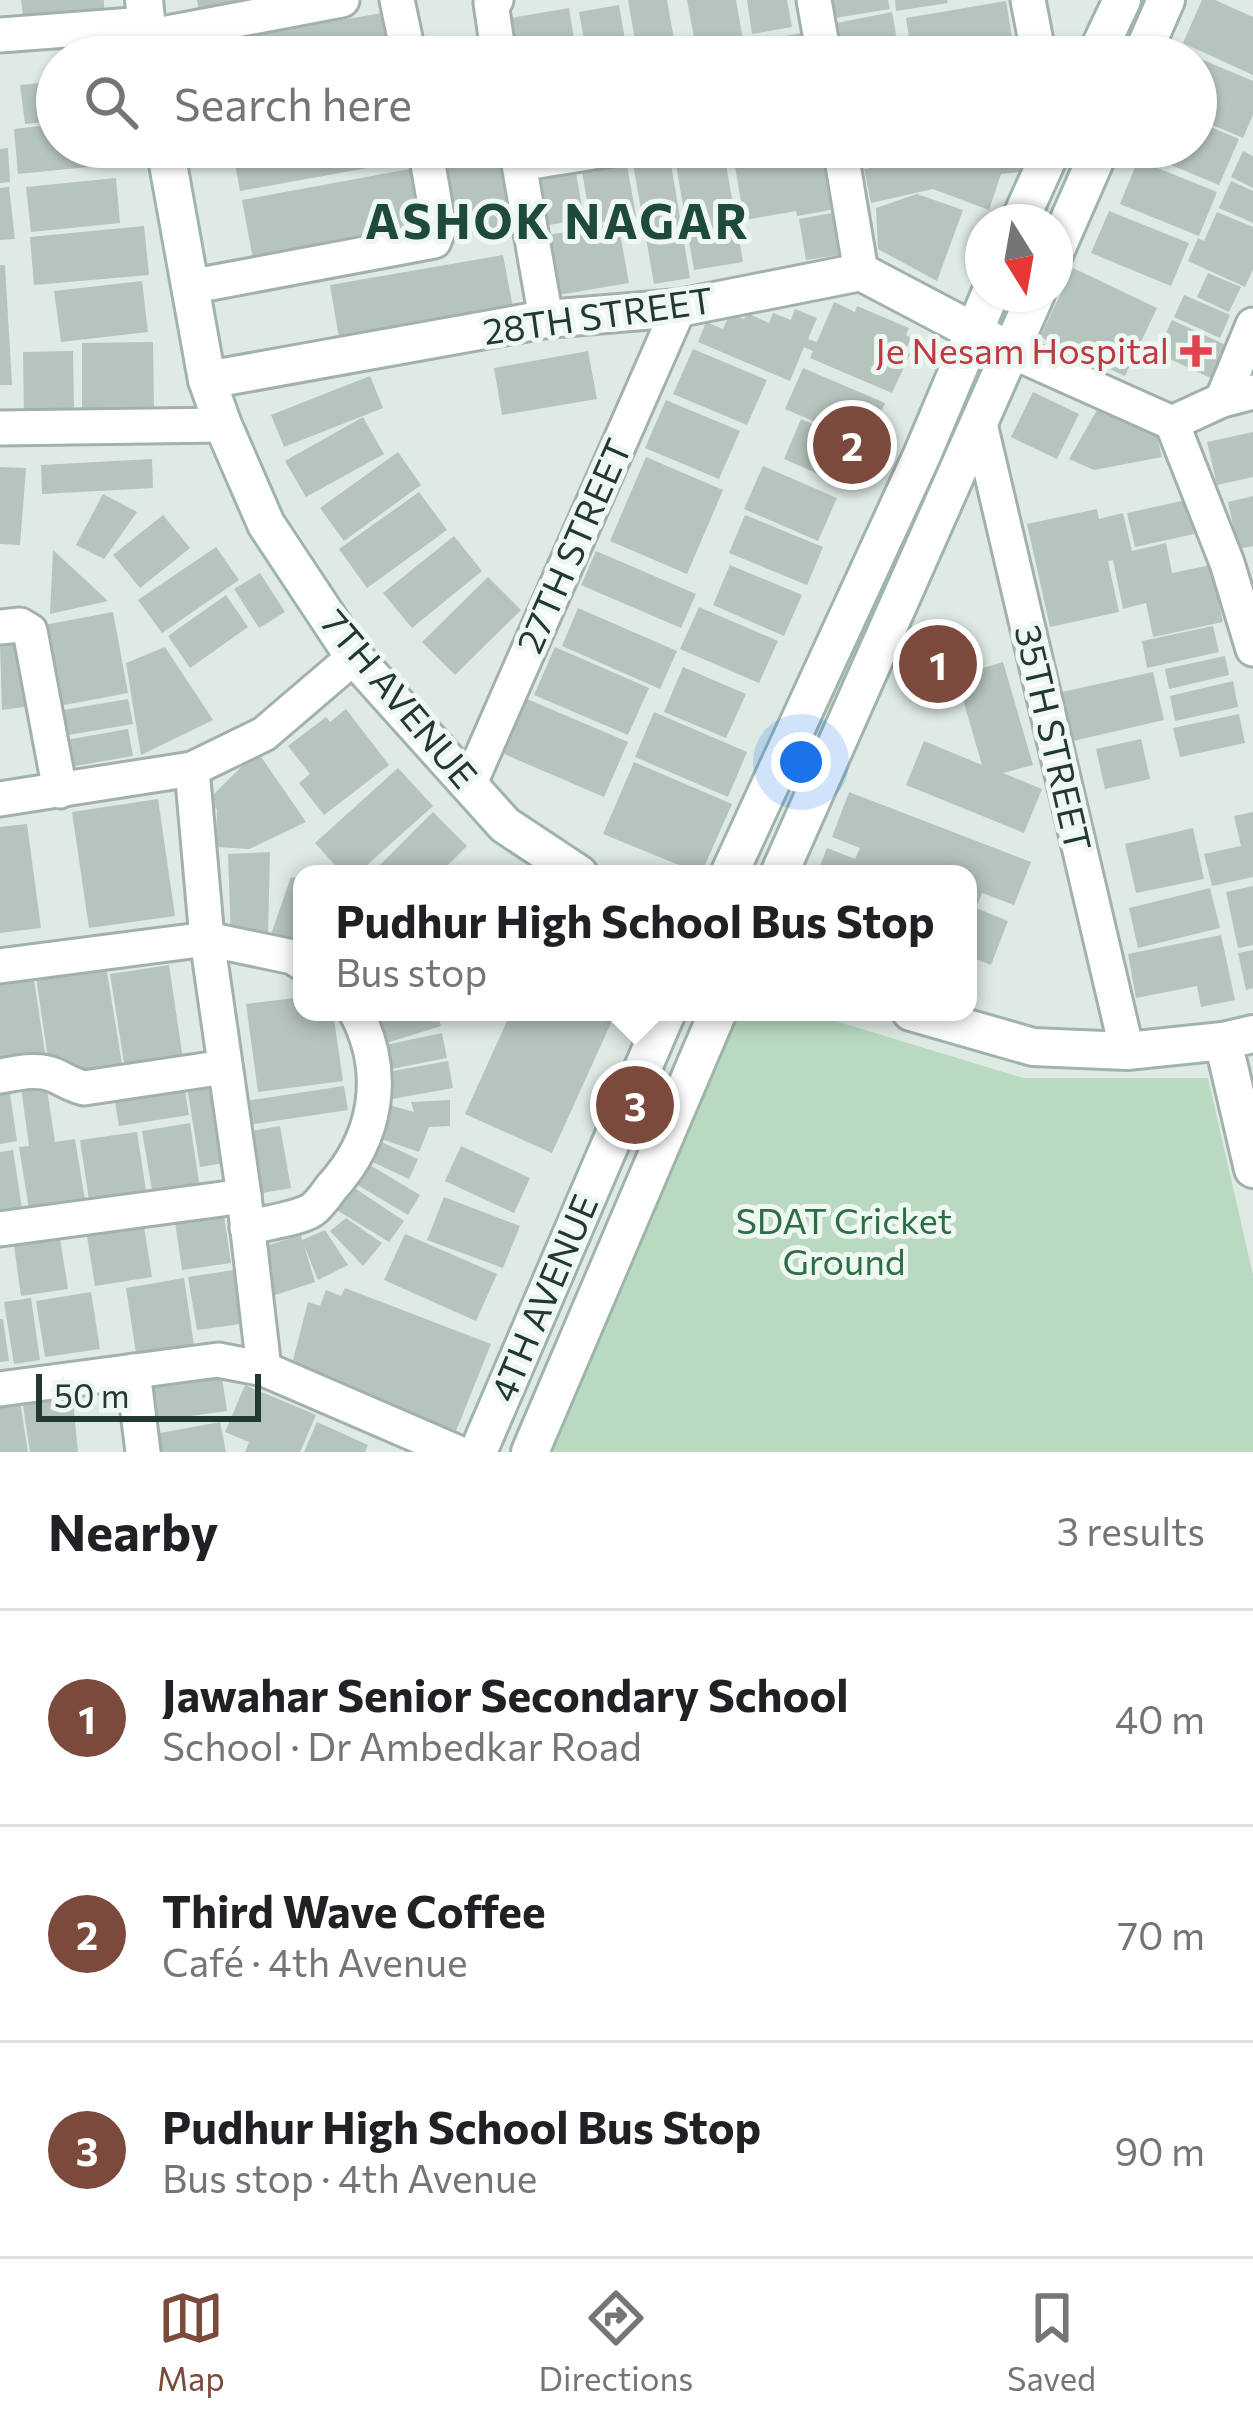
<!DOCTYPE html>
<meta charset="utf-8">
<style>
body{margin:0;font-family:Commissioner,sans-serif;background:#f6f6f6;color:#202124}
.compass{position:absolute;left:965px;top:204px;width:108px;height:108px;border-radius:50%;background:#fff;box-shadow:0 3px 9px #0004;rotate:169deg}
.scale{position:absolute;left:36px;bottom:30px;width:225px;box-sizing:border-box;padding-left:12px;border:6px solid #213932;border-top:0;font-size:33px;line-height:42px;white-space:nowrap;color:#213932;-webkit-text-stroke:9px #eff7f3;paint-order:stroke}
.you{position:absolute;left:801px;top:762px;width:42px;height:42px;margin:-30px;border:9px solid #fff;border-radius:50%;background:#1a73e8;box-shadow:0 0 0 18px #1a73e833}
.badge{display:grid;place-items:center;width:78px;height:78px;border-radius:50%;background:#7c493d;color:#fff;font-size:39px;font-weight:700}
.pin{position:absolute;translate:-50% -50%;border:6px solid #fff;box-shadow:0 3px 12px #0006}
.popup{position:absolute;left:293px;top:865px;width:684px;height:156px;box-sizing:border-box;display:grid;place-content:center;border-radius:24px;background:#fff;filter:drop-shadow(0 3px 9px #0005);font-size:39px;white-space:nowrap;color:#757577}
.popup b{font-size:45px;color:#202124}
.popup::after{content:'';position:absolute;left:50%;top:100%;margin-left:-24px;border:24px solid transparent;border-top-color:#fff}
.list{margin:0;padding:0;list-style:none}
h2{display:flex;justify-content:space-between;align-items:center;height:156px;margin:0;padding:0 48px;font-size:51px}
h2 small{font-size:39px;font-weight:400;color:#757577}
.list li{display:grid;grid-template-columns:78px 1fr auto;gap:36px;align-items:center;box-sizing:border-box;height:216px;padding:0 48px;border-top:3px solid #e0e0e0}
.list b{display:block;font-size:45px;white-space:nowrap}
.list p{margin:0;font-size:39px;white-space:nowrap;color:#757577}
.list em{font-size:39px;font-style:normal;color:#757577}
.icon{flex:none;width:66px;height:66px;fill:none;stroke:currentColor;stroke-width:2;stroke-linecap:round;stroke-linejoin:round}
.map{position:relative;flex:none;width:1253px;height:1452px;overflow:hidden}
.search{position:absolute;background:#fff;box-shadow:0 3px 9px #0004;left:36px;right:36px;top:36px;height:132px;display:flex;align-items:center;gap:30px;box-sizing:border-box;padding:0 42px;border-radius:66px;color:#757577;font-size:45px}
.sheet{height:804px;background:#fff}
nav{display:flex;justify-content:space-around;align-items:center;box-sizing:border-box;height:168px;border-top:3px solid #e0e0e0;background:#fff;font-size:33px;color:#757577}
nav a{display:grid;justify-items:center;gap:6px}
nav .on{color:#7c493d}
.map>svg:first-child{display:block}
.green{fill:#b9dac1}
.building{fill:#b5c4bd}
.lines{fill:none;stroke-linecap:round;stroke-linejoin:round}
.minor-casing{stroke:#a2b1ac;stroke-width:39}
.tertiary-casing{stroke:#a2b1ac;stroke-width:42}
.secondary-casing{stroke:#9fb5ac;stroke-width:42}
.minor{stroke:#fff;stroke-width:33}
.tertiary{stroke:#fff;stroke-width:36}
.secondary{stroke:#fff;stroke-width:36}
.health-dot{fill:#e0444e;stroke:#eff7f3;stroke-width:4.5}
.labels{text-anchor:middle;stroke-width:10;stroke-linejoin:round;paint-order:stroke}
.street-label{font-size:36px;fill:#213932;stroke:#eff7f3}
.health-label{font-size:36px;fill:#be3a42;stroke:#eff7f3;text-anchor:end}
.park-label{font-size:36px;fill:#2d6e44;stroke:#eff7f3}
.district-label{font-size:48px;font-weight:bold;letter-spacing:3px;fill:#1e4a3e;stroke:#eff7f3}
</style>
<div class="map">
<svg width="1253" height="1452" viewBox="0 0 1253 1452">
<rect width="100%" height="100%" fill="#dfeae5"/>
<polygon class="green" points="709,1012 806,1012 1023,1078 1208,1078 1253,1275 1253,1452 533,1452"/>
<g class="building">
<polygon points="21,0 104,0 104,11 23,17"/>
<polygon points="197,0 244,0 245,2 199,11"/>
<polygon points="628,0 667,0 677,56 638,57"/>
<polygon points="687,0 736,0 743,40 696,48"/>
<polygon points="747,0 787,0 792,27 752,34"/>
<polygon points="820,0 888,0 890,9 823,20"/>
<polygon points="895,0 947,0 948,3 896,11"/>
<polygon points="1202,0 1215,0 1253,17 1253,75 1183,43"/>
<polygon points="1006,1 1014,49 966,57 912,57 906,18"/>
<polygon points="619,5 628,57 587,57 579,12"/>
<polygon points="569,8 577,57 506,57 500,20"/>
<polygon points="892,12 900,57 833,57 827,25"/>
<polygon points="382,13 390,57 206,57 203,44"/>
<polygon points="808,32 813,57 756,57 754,41"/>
<polygon points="742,45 744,57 707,57 706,52"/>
<polygon points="1182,51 1253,81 1253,115 1243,138 1196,118 1196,57 1179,57"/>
<polygon points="57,81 57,121 25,124 20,85"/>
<polygon points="1196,121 1239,139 1219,185 1142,153 1144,147 1196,147"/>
<polygon points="57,124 57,147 107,147 108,165 18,174 14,129"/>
<polygon points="232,147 415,147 417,159 240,191"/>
<polygon points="442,147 509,147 522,225 458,236"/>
<polygon points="673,147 723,147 743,262 694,270"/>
<polygon points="830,147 841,208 797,216 796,211 744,220 732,148"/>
<polygon points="927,147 1017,147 1020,172 1001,174 989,210 933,189 871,203 864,169 927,160"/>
<polygon points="8,148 10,182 0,183 0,149"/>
<polygon points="1243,151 1253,156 1253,188 1231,177"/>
<polygon points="669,152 690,278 654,284 632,158"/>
<polygon points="626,159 636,216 591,224 581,166"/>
<polygon points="1138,160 1217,192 1199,236 1120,204"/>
<polygon points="574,161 584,219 537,227 528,169"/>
<polygon points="415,168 428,237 255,270 242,200"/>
<polygon points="116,178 120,223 31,232 26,187"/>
<polygon points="1231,181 1253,191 1253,223 1219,208"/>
<polygon points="9,187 15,239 0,240 0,188"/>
<polygon points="917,194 963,210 937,281 878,249 876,208"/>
<polygon points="1109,211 1189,243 1171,286 1091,253"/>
<polygon points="1217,212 1253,227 1253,269 1245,287 1188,261 1198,238 1204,241"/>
<polygon points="832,213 839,255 806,260 799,219"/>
<polygon points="618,223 629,283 558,295 548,235"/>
<polygon points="144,226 149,275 34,285 30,237"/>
<polygon points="503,255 514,313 340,344 330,285"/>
<polygon points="0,265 5,265 12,385 0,385"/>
<polygon points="1073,268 1157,308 1125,376 1040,337"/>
<polygon points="1208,273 1241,287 1229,312 1197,297"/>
<polygon points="142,281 148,332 61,342 54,291"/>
<polygon points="1184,295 1230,315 1220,338 1174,317"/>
<polygon points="834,302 855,312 857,306 909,328 906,335 911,338 905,352 910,354 892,393 810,358 813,351 804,347 790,381 698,342 706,322 723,329 730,313 744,319 747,313 769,323 773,313 791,320 795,309 817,318 808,339 817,342"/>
<polygon points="1172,320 1232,348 1217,381 1157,353"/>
<polygon points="153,342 154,409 82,409 82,343"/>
<polygon points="693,349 767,380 747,425 673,394"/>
<polygon points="73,351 74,415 24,416 23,352"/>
<polygon points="588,351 597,399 502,415 494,368"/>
<polygon points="803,368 885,403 867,444 785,409"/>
<polygon points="370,376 383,408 284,447 271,415"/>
<polygon points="1033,392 1079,414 1057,459 1011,437"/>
<polygon points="666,400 740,431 719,479 645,448"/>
<polygon points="1097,410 1157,437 1162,457 1094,470 1069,459"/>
<polygon points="363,417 384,454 306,497 285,461"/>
<polygon points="801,419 859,444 841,484 784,459"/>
<polygon points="1253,432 1253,477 1217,485 1207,442"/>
<polygon points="398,452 421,485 344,541 320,508"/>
<polygon points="646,457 723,490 687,574 610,541"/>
<polygon points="152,459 153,488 42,494 41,465"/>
<polygon points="763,466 837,498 818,541 744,509"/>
<polygon points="0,467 26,468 20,545 0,544"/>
<polygon points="419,492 447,530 367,588 339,549"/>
<polygon points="103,494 137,512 104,559 76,545"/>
<polygon points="1253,496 1253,546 1238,549 1228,502"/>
<polygon points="1186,500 1194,534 1135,547 1127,513"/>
<polygon points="1097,509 1099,519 1123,513 1132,551 1166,543 1172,573 1211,565 1223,622 1153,637 1146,603 1123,609 1113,560 1108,561 1119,612 1050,627 1027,524"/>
<polygon points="163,515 190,548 140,588 113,555"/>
<polygon points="745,515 823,547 807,585 729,553"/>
<polygon points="454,536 482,571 412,628 383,593"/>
<polygon points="216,547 239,580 162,633 138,600"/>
<polygon points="53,550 108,601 50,614"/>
<polygon points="596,551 696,594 681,628 581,585"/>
<polygon points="730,565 802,595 784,636 713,605"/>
<polygon points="260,573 285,612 259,628 234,589"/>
<polygon points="488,577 521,610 455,675 422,642"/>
<polygon points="226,595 248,627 190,668 168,636"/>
<polygon points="699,607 778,641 759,683 680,649"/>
<polygon points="578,608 677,651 660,689 562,646"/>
<polygon points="113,612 128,693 59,706 44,625"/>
<polygon points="1213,626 1219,652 1147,668 1142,641"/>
<polygon points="20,640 31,706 2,710 0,644"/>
<polygon points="165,647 213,720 141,755 126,663"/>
<polygon points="555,647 649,688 628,735 534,695"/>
<polygon points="1225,656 1229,675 1169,689 1165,669"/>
<polygon points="1003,662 1033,765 1003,773 1042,789 1024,833 906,785 924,741 982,765 956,676"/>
<polygon points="683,667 746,694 726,738 664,712"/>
<polygon points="1153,672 1164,720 1073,741 1062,692"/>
<polygon points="1233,681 1238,707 1175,721 1170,696"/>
<polygon points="128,699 133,724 57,737 52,712"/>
<polygon points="527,699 628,742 604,797 504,754"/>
<polygon points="346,709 389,765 324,815 299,783 310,774 288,746 326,717 330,722"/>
<polygon points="654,712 747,752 728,797 635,757"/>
<polygon points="1239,714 1245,743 1180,757 1173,728"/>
<polygon points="128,729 133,756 64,768 60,741"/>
<polygon points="1141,739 1150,779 1105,789 1096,749"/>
<polygon points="257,751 306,822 249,849 216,847 217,809 205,803"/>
<polygon points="634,762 732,804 701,874 603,834"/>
<polygon points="398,768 433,806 357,874 343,874 315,843"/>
<polygon points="849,792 1031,862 1014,905 982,893 976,908 1008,921 991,965 968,956 968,874 817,874 827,848 855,859 860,848 832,837"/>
<polygon points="158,799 175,916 89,928 72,812"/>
<polygon points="433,812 467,846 439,874 371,874"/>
<polygon points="1253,812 1253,877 1212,886 1204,854 1241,846 1234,816"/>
<polygon points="27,824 41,928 0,933 0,827"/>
<polygon points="1193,828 1204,879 1136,893 1125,844"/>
<polygon points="270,852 268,936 231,938 228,854"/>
<polygon points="291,877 302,880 302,934 298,946 270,937"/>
<polygon points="1253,886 1253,945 1238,948 1226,892"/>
<polygon points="1210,888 1220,928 1138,948 1129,908"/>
<polygon points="1221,935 1235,1000 1201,1007 1197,986 1136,998 1128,954"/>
<polygon points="1253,950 1253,988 1246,990 1238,953"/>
<polygon points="169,965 184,1066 126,1075 110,974"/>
<polygon points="106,966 122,1064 64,1073 49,1066 36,977"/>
<polygon points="32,967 47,1065 0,1073 0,972"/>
<polygon points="302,997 302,1012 333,1012 343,1081 258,1092 246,1004"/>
<polygon points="404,1012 436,1012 441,1026 377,1046 370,1023"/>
<polygon points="511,1012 616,1012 552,1153 465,1114"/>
<polygon points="442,1033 447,1058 381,1071 376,1047"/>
<polygon points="448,1061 453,1088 392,1099 387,1072"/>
<polygon points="217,1076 230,1162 200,1167 186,1081"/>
<polygon points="183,1079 189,1115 119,1126 113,1090"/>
<polygon points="46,1083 55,1142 75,1139 85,1200 29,1209 19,1147 29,1146 21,1087"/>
<polygon points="344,1086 348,1110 248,1125 245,1101"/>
<polygon points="9,1087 17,1141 0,1144 0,1089"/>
<polygon points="450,1100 450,1126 429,1127 419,1152 370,1135 382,1103 414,1112 411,1102"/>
<polygon points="190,1123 200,1189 153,1196 142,1131"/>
<polygon points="280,1126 291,1188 257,1194 246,1132"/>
<polygon points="137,1132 146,1191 89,1200 80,1140"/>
<polygon points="375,1139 418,1159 409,1179 366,1159"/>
<polygon points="461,1146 530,1178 514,1213 445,1181"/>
<polygon points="13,1150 22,1209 0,1213 0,1152"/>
<polygon points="363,1161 420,1195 408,1215 351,1181"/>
<polygon points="350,1185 404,1221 389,1242 335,1209"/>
<polygon points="444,1197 520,1226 503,1268 427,1240"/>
<polygon points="224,1215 231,1263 182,1270 175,1222"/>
<polygon points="346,1218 382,1243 363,1266 330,1231"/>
<polygon points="143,1221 152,1277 95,1286 86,1230"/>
<polygon points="325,1230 348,1265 318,1280 304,1245 315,1282 272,1296 256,1249 301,1235 302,1240"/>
<polygon points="59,1232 68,1289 21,1296 13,1239"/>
<polygon points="405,1234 497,1274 476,1321 384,1280"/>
<polygon points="240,1269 248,1323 197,1330 188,1277"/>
<polygon points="184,1278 194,1345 136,1353 126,1288"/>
<polygon points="345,1288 491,1344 454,1436 290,1372 308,1302 320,1306 326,1290 341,1296"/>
<polygon points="91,1292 100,1349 45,1357 36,1301"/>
<polygon points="31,1298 40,1360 14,1364 4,1302"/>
<polygon points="0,1319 3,1319 9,1361 0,1362"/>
<polygon points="221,1371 227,1411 154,1421 149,1381"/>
<polygon points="245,1385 316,1415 300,1452 245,1452 249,1442 225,1432"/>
<polygon points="72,1391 78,1452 30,1452 22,1399"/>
<polygon points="19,1395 28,1452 0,1452 0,1398"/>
<polygon points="220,1422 226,1452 158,1452 155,1434"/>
<polygon points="317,1422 368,1445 365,1452 304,1452"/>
</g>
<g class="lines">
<g class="minor-casing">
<g id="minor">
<polyline points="397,0 409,57"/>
<polyline points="496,0 491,3 499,57"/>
<polyline points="814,0 824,57"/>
<polyline points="1028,0 1039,57"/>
<polyline points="0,35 146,24"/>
<polyline points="146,37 342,0"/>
<polyline points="516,147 546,319"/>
<polyline points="840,147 861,272"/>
<polyline points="519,164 625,147"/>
<polyline points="189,287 434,241 439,228 425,147"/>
<polyline points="1011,351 1172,423 1227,563 1253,649"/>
<polyline points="1222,400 1253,325"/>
<polyline points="1172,423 1222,400 1253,392"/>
<polyline points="980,424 1127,1051"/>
<polyline points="0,428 223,425"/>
<polyline points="0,627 20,625 30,631 60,791"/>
<polyline points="192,769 207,939 244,1196 264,1369"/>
<polyline points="470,783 679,308"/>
<polyline points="0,799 192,769 264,734 354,657"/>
<polyline points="0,966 207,939 293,957 302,963"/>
<path d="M0 1076C18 1073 37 1068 54 1075 65 1080 72 1085 84 1088L225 1067"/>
<path d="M247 1228C264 1223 298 1219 312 1210 319 1205 326 1195 331 1188 377 1138 388 1073 356 1012"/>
<polyline points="0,1229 244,1196"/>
<polyline points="133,1371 143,1452"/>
<polyline points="0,1389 218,1360 264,1369 456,1452"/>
</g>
</g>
<g class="tertiary-casing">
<g id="tertiary">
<polyline points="207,380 546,319 679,308 861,272 1011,351"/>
<polyline points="1223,1041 1253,1169"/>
</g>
</g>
<g class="secondary-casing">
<g id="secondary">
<polyline points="144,0 150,57"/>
<polyline points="1095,57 1122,0"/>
<polyline points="1141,57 1166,0"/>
<polyline points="165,147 207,380 223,425 266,524 354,657 505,825 579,874"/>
<polyline points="1019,222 1053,147"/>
<polyline points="1055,252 1101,147"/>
<polyline points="729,874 922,455 990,294"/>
<polyline points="779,874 1036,294"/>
<polyline points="911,1012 1033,1047 1127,1051 1223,1041 1253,1034"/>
<polyline points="478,1452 667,1012"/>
<polyline points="530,1452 718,1012"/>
</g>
</g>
<use href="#minor" class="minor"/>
<use href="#tertiary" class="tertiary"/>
<use href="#secondary" class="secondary"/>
</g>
<path class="health-dot" d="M1190 333h12v12h12v12h-12v12h-12v-12h-12v-12h12z"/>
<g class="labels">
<g class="street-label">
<text transform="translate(598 316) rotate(-8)" y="13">28TH STREET</text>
<text transform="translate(574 546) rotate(-66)" y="13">27TH STREET</text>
<text transform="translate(399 699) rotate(50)" y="13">7TH AVENUE</text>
<text transform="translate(1053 738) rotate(77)" y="13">35TH STREET</text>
<text transform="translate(544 1298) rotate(-67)" y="13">4TH AVENUE</text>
</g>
<g class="health-label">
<text x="1169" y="364">Je Nesam Hospital</text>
</g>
<g class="park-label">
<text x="844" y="1234">SDAT Cricket<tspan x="844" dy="41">Ground</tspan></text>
</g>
<g class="district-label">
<text x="558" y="239">ASHOK NAGAR</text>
</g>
</g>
</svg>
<svg class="compass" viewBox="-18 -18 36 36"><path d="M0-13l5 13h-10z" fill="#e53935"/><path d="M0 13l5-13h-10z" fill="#757577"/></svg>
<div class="scale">50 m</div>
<div class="you"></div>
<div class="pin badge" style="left:938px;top:664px">1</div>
<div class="pin badge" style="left:852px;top:445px">2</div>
<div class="pin badge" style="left:635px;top:1105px">3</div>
<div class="popup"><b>Pudhur High School Bus Stop</b>Bus stop</div>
<div class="search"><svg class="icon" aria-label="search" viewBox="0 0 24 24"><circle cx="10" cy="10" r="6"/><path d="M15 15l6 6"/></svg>Search here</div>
</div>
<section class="sheet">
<h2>Nearby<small>3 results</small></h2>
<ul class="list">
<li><span class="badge">1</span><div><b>Jawahar Senior Secondary School</b><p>School · Dr Ambedkar Road</p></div><em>40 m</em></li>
<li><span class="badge">2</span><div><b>Third Wave Coffee</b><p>Café · 4th Avenue</p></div><em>70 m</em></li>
<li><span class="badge">3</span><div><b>Pudhur High School Bus Stop</b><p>Bus stop · 4th Avenue</p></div><em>90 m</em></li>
</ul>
</section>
<nav>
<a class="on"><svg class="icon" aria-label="map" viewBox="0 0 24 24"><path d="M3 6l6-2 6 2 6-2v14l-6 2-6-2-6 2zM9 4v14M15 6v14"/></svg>Map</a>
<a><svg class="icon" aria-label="directions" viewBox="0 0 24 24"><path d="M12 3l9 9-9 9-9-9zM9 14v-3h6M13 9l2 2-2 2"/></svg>Directions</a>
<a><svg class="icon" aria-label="saved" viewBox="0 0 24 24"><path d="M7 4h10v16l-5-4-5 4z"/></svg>Saved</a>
</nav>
